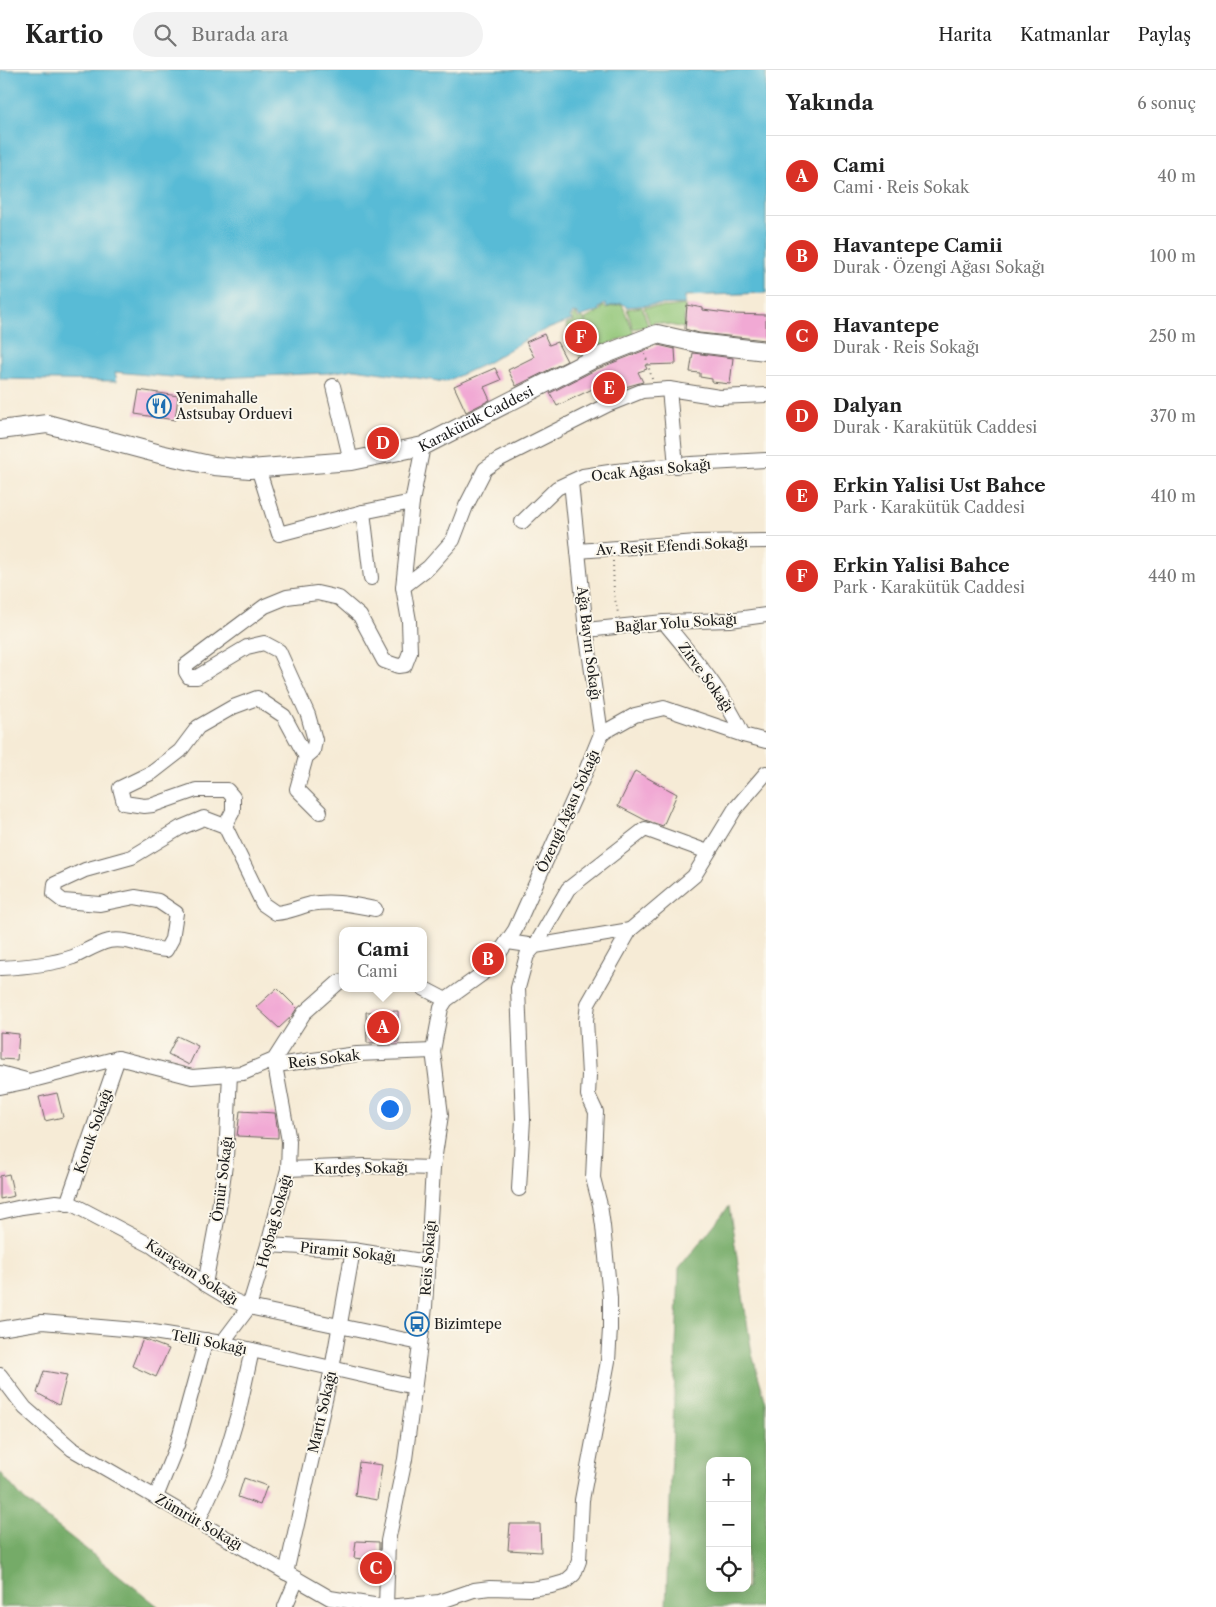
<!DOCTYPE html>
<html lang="tr">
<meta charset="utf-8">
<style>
body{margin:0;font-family:"Libre Caslon Text",serif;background:#f2f2f2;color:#222}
.controls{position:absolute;right:15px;bottom:15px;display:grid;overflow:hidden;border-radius:10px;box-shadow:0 2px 12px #0003}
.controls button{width:45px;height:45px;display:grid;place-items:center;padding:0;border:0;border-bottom:1px solid #e0e0e0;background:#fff;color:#222;font:25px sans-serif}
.you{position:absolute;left:389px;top:1038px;width:18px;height:18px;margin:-12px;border:4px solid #fff;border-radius:50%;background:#1a73e8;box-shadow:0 0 0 8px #1a73e833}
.badge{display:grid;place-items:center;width:32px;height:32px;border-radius:50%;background:#d93025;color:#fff;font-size:16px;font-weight:700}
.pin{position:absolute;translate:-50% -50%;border:2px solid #fff;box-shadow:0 1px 5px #0006}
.popup{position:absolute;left:339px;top:857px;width:88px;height:65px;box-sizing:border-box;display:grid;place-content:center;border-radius:10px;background:#fff;filter:drop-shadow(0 1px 4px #0005);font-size:16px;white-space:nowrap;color:#767676}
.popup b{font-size:19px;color:#222}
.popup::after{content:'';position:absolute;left:50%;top:100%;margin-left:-10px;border:10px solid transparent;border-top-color:#fff}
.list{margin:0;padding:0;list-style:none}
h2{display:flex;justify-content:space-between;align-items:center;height:65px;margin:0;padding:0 20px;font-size:21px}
h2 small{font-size:16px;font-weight:400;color:#767676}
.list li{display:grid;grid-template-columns:32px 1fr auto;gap:15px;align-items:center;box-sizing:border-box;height:80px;padding:0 20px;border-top:1px solid #e0e0e0}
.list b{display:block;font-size:19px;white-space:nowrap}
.list p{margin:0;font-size:16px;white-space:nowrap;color:#767676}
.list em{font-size:16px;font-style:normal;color:#767676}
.icon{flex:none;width:28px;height:28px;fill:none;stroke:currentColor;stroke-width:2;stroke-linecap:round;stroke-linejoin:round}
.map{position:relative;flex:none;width:766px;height:1537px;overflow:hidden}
header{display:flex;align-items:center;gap:30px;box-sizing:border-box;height:70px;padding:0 25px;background:#fff;border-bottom:1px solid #e0e0e0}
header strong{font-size:24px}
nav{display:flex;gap:28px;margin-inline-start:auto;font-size:18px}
.search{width:350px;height:45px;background:#f2f2f2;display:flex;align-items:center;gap:12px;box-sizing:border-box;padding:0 18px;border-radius:28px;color:#767676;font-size:19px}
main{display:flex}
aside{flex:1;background:#fff}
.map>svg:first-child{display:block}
.green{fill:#92c678;stroke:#57714a}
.forest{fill:#75ab68;stroke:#486442;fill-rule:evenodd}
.water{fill:#58bbd6;stroke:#3a6c79}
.building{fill:#f1a9d4}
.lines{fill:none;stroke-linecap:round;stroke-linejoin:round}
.minor-casing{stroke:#68645d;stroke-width:16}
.major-casing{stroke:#68645d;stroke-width:20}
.path{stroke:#68645d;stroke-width:2;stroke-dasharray:1 4;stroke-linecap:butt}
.minor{stroke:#fff;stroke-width:14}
.major{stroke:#fff;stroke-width:18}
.labels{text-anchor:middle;stroke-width:4;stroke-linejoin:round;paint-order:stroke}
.poi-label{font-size:14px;fill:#1c1c1c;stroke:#fbf7ec;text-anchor:start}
.street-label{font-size:14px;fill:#1c1c1c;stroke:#fbf7ec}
</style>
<header>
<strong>Kartio</strong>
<div class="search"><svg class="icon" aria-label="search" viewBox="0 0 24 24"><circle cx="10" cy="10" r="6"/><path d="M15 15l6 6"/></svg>Burada ara</div>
<nav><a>Harita</a><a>Katmanlar</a><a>Paylaş</a></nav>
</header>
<main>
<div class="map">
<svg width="766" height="1537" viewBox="0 0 766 1537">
<rect width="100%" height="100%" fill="#fbf7ec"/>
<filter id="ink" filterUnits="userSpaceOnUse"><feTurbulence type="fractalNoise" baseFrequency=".02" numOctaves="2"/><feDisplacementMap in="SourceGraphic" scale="10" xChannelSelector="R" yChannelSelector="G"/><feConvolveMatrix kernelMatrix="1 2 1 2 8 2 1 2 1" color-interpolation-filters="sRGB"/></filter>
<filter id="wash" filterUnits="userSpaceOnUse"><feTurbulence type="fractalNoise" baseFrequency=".0096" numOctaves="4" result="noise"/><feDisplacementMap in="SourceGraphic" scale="20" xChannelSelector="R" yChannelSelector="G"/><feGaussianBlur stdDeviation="1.12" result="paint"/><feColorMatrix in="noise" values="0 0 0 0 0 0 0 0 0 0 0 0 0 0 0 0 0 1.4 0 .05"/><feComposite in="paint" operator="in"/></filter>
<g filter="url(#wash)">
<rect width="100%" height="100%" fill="#f6ebd6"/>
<g class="green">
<polygon points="622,234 634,264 597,278 585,249 601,241 601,238 604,236 606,238"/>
<polygon points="685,235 684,258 655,252 650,255 644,237 668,237"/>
<polygon points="642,237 648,256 633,259 627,239"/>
<polygon points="576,244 578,249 583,247 596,279 579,286 566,254 574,251 572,246"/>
</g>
<g class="forest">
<path d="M729 1136 752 1284 766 1333V1537H666L679 1199ZM710 1391H747V1518H710Z"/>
<polygon points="0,1402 24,1430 159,1537 0,1537"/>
</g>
<polygon class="water" points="0,0 766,0 766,223 685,226 685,234 650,235 626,237 622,233 607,237 605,234 599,238 599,241 579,247 578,244 573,243 570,247 572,250 537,263 487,293 445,312 355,299 328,303 195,309 115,302 117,311 0,309"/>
<g id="blocks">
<g class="building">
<polygon points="687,235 703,238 703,240 734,244 766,245 766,270 699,263 685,259"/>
<polygon points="544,264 549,275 557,272 567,291 516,316 508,300 534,287 526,272"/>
<polygon points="658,275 675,279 676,294 645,295 647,299 638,302 643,312 625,317 616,322 611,310 557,336 550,323 597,299"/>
<polygon points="693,283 733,288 730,314 712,312 712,309 700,307 700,303 690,302"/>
<polygon points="495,298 501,310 484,317 490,330 466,342 454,316"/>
<polygon points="139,320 178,326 175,350 135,344"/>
<polygon points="635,701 677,724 663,756 645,750 618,736"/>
<polygon points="277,918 297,938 292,946 279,958 256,937"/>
<polygon points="398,941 399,972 367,973 366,942"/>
<polygon points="0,962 19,964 17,990 0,989"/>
<polygon points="177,966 198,976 189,995 168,984"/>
<polygon points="57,1023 63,1047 45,1051 39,1027"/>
<polygon points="240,1041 275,1043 278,1062 278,1068 237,1066"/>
<polygon points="9,1104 14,1126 0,1129 0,1106"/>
<polygon points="143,1269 169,1279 156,1307 132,1296"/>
<polygon points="44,1301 67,1305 59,1335 37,1323"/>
<polygon points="359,1392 382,1395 377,1430 355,1426"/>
<polygon points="244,1408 267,1416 260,1435 238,1427"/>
<polygon points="510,1454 540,1454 541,1482 508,1480"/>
<polygon points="356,1471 379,1472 379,1491 354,1488"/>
</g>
</g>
</g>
<g filter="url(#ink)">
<use href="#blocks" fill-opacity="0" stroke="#68645d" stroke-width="1"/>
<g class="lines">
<g class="minor-casing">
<g id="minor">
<polyline points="333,316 351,391"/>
<polyline points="669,319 676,396"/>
<polyline points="258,398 279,464 363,442 412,432"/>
<polyline points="571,412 586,560 601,664"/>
<polyline points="363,442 371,508"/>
<polyline points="522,452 557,418 583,406 616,401 691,394 766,390"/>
<polyline points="578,481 697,472 766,471"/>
<polyline points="403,517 429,497 453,470 466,436 485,399 498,390 607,335 642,321 669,319 719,327 766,325"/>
<path d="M664 552C694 588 724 623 743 665"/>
<polyline points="586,560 664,552 730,550 766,545"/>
<polyline points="320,742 297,719 306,687 313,681 315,670 308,645 279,581 264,573 247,577 197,607 189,607 186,602 186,595 265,536 287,527 317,523 339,528 360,546 384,591 398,596 405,595 410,582 409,551 403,517 412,432 423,376"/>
<polyline points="225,756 233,741 233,727 227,720 196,720 153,735 144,736 124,733 120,718 153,702 180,681 198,657 233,637 257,628 284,646 306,687"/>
<polyline points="508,872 535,876 568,819 645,759 708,782"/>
<path d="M0 898C22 897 52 894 73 887 84 882 97 874 109 871 127 867 147 879 166 880L172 869 176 843 158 831 135 827 100 834 63 831 54 824 55 814 85 800 132 787 180 758 204 748 225 756 263 834 276 843C289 842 299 837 311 834 333 830 353 835 375 839"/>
<polyline points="423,918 446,930"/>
<polyline points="276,995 357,984 433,981"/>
<polyline points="0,1003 26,1010"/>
<polyline points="0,1017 29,1011 118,988 192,1007 243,1003 274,990 304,943 339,912 343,911"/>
<polyline points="288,1099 364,1096 433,1098"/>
<polyline points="519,1119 523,1049 518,918 527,885 535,876 630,860"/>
<polyline points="67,1134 118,988"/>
<polyline points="0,1142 22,1137 56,1132 72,1134 152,1176 205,1214 230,1229 249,1237 420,1273"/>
<polyline points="268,1175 353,1180 427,1192"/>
<polyline points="205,1214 218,1145 226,1088 230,1004"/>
<polyline points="0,1259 42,1252 147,1261 222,1273 414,1317"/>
<polyline points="222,1273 249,1237 268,1175 288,1099 289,1071 274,990"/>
<polyline points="0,1305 25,1338 72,1379 330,1528 386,1537 409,1535 439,1532 474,1520 490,1518 531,1519 551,1516 565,1512 574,1504 579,1491 582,1430 608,1291 610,1259 610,1228 603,1156 600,1135 593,1108 596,1042 588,1025 589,1005 586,950 588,934 630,860 694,806 735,739 766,703"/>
<polyline points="156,1427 177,1375 206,1270"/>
<polyline points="198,1451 221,1401 238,1344 252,1280"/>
<polyline points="286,1503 332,1299 353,1180"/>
<polyline points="285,1537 297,1509"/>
<polyline points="386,1537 388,1471 405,1389 425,1237 433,1098 441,1045 433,981 441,938 446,930 482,904 496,888 515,860 583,708 601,664 635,645 664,638 743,665 766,671"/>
</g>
</g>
<g class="major-casing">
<g id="major">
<path id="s1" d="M0 360 47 354 160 384 214 396 250 399 351 391 423 376 593 289 657 264 697 273 766 281"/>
</g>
</g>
<g class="path">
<polyline points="645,284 652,309"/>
<polyline points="613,491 614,524 618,543"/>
</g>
<use href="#minor" class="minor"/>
<use href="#major" class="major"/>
</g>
</g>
<defs>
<g id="restaurant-ring" transform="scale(1.25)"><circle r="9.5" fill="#fbf7ec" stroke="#1f6fb2" stroke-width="1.5"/><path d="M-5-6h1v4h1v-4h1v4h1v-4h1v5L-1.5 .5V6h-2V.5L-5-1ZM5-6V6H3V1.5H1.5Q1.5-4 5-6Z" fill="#1f6fb2"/></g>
<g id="bus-ring" transform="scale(1.25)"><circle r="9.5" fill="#fbf7ec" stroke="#1f6fb2" stroke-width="1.5"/><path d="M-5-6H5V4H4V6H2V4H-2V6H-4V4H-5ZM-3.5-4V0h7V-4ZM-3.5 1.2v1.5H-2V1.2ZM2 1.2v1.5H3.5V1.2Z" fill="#1f6fb2"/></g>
</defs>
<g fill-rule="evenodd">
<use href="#restaurant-ring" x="159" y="336"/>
<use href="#bus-ring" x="417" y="1254"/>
</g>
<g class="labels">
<g class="poi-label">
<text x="176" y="333">Yenimahalle<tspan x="176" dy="16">Astsubay Orduevi</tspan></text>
<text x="434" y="1259">Bizimtepe</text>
</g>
<g class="street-label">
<text dy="5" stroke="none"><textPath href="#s1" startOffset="490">Karakütük Caddesi</textPath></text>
<text transform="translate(651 400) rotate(-6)" y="5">Ocak Ağası Sokağı</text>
<text transform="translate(672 476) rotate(-3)" y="5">Av. Reşit Efendi Sokağı</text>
<text transform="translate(676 553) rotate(-4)" y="5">Bağlar Yolu Sokağı</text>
<text transform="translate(589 573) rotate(83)" y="5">Ağa Bayırı Sokağı</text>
<text transform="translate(706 607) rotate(54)" y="5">Zirve Sokağı</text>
<text transform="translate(568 741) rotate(-66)" y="5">Özengi Ağası Sokağı</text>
<text transform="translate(324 989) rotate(-7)" y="5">Reis Sokak</text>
<text transform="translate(93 1061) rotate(-71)" y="5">Koruk Sokağı</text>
<text transform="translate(361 1098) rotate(-1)" y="5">Kardeş Sokağı</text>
<text transform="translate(222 1109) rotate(-83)" y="5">Ömür Sokağı</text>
<text transform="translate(274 1151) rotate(-75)" y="5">Hoşbağ Sokağı</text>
<text transform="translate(348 1182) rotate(6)" y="5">Piramit Sokağı</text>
<text transform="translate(428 1188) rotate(-86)" y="5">Reis Sokağı</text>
<text transform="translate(192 1202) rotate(33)" y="5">Karaçam Sokağı</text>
<text transform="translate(209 1272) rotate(11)" y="5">Telli Sokağı</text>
<text transform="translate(322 1342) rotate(-77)" y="5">Martı Sokağı</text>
<text transform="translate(199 1452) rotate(30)" y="5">Zümrüt Sokağı</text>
</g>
</g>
</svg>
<div class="controls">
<button>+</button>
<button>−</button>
<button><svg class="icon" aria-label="locate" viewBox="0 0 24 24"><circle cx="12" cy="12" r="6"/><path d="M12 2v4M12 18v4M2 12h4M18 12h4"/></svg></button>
</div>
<div class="you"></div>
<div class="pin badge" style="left:383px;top:957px">A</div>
<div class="popup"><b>Cami</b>Cami</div>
<div class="pin badge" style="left:488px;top:889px">B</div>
<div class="pin badge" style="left:376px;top:1498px">C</div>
<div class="pin badge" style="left:383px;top:373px">D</div>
<div class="pin badge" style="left:609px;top:318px">E</div>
<div class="pin badge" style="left:581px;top:267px">F</div>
</div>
<aside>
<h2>Yakında<small>6 sonuç</small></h2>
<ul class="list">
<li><span class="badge">A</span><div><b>Cami</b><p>Cami · Reis Sokak</p></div><em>40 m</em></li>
<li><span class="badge">B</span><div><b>Havantepe Camii</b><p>Durak · Özengi Ağası Sokağı</p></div><em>100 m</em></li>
<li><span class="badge">C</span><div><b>Havantepe</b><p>Durak · Reis Sokağı</p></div><em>250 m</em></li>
<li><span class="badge">D</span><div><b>Dalyan</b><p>Durak · Karakütük Caddesi</p></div><em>370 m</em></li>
<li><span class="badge">E</span><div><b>Erkin Yalisi Ust Bahce</b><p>Park · Karakütük Caddesi</p></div><em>410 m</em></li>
<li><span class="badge">F</span><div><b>Erkin Yalisi Bahce</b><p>Park · Karakütük Caddesi</p></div><em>440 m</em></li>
</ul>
</aside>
</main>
